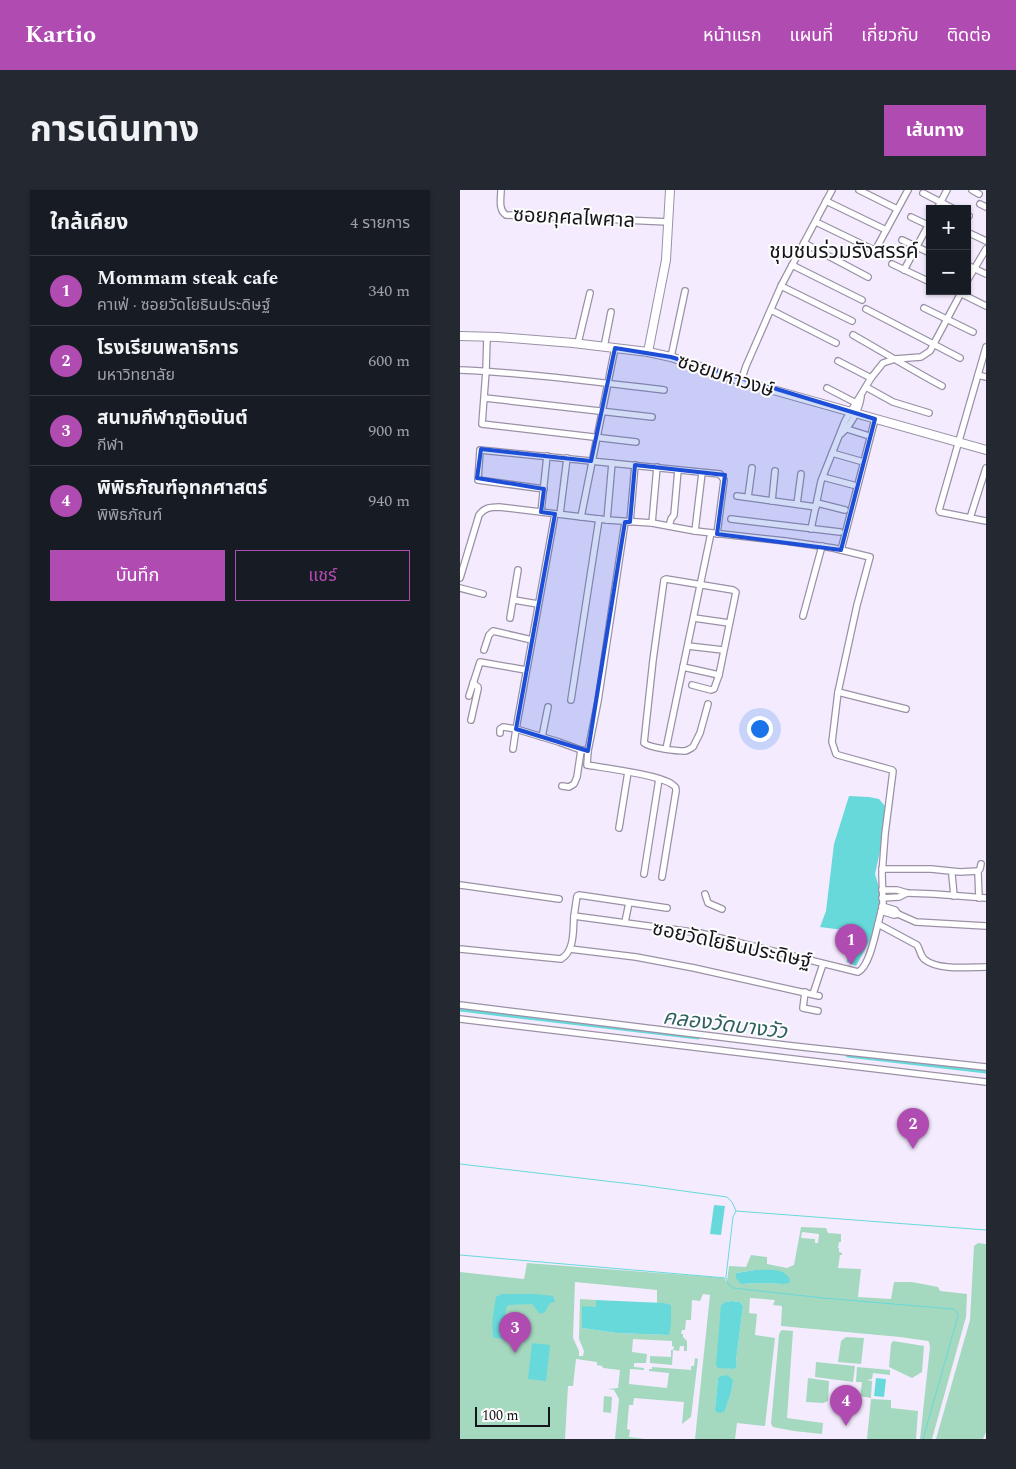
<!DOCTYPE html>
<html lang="th">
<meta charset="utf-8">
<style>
body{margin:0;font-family:Spectral,"Noto Sans Thai",serif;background:#242831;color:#f1f3f6}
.controls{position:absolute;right:15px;top:15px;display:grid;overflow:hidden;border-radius:0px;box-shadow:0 1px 4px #0004}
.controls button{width:45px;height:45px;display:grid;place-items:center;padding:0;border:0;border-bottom:1px solid #363941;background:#171b24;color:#f1f3f6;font:25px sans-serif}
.scale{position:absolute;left:15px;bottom:12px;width:75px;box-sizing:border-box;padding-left:5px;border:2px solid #16131a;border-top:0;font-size:14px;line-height:18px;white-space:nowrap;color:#16131a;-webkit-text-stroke:4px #fdfdfd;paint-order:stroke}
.you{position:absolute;left:299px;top:538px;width:18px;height:18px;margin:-12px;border:4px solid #fff;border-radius:50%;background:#1a73e8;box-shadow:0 0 0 8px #1a73e833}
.badge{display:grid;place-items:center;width:32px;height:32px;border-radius:50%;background:#b04bb1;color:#fff;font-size:16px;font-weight:700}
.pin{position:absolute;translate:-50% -41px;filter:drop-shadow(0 1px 2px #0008)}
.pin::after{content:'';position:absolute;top:26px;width:18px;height:15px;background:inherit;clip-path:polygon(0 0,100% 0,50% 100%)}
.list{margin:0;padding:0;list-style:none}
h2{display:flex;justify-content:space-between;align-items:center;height:65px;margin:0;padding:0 20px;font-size:21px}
h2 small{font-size:16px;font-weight:400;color:#9ea1a6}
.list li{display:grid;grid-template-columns:32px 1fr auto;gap:15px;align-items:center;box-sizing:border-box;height:70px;padding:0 20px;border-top:1px solid #363941}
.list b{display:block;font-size:19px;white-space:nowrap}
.list p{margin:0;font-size:16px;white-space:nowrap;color:#9ea1a6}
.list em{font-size:16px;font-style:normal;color:#9ea1a6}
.actions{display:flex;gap:10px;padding:15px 20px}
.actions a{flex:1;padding:11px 0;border:1px solid #b04bb1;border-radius:0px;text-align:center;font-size:18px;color:#b04bb1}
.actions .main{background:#b04bb1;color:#fff}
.map{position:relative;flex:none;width:526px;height:1249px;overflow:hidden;border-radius:0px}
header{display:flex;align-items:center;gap:30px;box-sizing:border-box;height:70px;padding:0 25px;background:#b04bb1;color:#fff}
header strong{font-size:24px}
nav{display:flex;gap:28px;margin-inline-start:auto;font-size:18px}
.intro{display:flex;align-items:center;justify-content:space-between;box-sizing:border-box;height:120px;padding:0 30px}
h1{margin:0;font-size:35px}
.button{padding:12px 22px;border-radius:0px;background:#b04bb1;color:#fff;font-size:18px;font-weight:700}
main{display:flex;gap:30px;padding:0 30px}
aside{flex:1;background:#171b24;border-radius:0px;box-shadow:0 1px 4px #0004}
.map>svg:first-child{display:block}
.green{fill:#a4d8bf;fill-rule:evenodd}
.water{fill:#68d9db}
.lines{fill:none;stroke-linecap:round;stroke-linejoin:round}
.stream{stroke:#68d9db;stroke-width:1}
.canal{stroke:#68d9db;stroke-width:5}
.street-casing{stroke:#9b91a6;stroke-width:8}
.secondary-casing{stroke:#9b91a6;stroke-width:10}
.street{stroke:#fff;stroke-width:5.5}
.secondary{stroke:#fff;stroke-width:8}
.marked{fill:#1d4ed8;fill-opacity:0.2;stroke:#1d4ed8;stroke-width:4;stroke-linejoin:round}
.labels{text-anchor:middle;stroke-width:4;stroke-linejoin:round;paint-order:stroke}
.street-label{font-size:20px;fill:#16131a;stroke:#fdfdfd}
.neighbourhood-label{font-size:21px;fill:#16131a;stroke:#fdfdfd}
.water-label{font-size:21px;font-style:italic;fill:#2f6061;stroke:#fdfdfd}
</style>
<header>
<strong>Kartio</strong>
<nav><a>หน้าแรก</a><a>แผนที่</a><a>เกี่ยวกับ</a><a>ติดต่อ</a></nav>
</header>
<div class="intro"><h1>การเดินทาง</h1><a class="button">เส้นทาง</a></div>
<main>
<aside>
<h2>ใกล้เคียง<small>4 รายการ</small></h2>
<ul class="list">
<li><span class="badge">1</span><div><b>Mommam steak cafe</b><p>คาเฟ่ · ซอยวัดโยธินประดิษฐ์</p></div><em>340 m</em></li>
<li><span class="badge">2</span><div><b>โรงเรียนพลาธิการ</b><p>มหาวิทยาลัย</p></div><em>600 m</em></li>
<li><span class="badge">3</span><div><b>สนามกีฬาภูติอนันต์</b><p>กีฬา</p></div><em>900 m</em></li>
<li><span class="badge">4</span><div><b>พิพิธภัณฑ์อุทกศาสตร์</b><p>พิพิธภัณฑ์</p></div><em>940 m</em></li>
</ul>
<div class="actions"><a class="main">บันทึก</a><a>แชร์</a></div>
</aside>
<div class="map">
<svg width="526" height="1249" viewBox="0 0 526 1249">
<rect width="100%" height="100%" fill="#f4ecfe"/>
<g class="green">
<path d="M341 1037 366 1038 368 1043 381 1044V1052H379L378 1058H379V1062L382 1063V1065H380L378 1078 401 1079 398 1107 431 1109 434 1092H452L478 1097 480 1101 507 1104 506 1127 472 1249H460L470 1157 469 1152 468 1151 440 1147 321 1136 322 1116 313 1115 315 1110 290 1108 289 1123 297 1124 295 1145 315 1148 305 1236 277 1233 275 1249H235L250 1105 243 1104 240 1111 232 1110 231 1130H226L225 1140H222L221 1144H223V1147L227 1151V1161H224V1156H220L219 1161 213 1160 212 1175 190 1173V1166L211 1167V1160H213L214 1157 212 1156V1151L173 1149 172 1162 187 1164 186 1173H174V1177L184 1178V1180L170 1179 169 1194 207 1198 209 1183 189 1181V1179H192V1177L231 1180V1176H234L235 1168 238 1169 231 1227 222 1234 224 1212 174 1208 173 1215H169L167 1239 170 1240 169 1247 185 1249H155L159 1209 154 1200 148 1199 158 1198 160 1180 143 1178 142 1176 137 1175V1172L116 1169 113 1196H108L105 1249H0V1082L64 1089 67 1073 264 1088 267 1092 269 1076 286 1077 291 1065 307 1067V1074L327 1078 334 1075ZM342 1042 359 1044 358 1053H355V1049L341 1048ZM295 1080 324 1094 301 1093 281 1094 276 1083ZM115 1092 197 1100V1113H205L209 1145 156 1143 122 1138 136 1117V1110L120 1109 119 1149 124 1161 123 1166H119V1161L113 1148ZM271 1111 280 1112 283 1116 276 1171 277 1177 274 1179 265 1178 261 1115 265 1112ZM258 1188 273 1190C273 1200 268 1211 265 1221L255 1219Z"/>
<polygon points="518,1053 526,1054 526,1242 523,1249 476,1249 510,1130 514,1056"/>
<polygon points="322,1140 333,1141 327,1228 363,1233 362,1244 334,1241 313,1237 311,1234 319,1145 320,1142"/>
<polygon points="386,1147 404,1148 401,1174 378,1172 381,1151"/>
<polygon points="433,1151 464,1156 462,1182 452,1188 429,1177 431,1154"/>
<polygon points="356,1172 395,1176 393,1192 355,1187"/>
<polygon points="397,1177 430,1180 430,1185 413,1183 412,1189 407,1190 412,1191 411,1208 400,1206 402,1192 396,1192"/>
<polygon points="348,1188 369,1191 368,1211 363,1213 346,1212"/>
<polygon points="144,1206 152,1207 151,1223 143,1222"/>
<polygon points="411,1209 431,1210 431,1218 458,1221 456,1249 407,1249"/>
</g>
<g class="water">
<path d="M389 606 409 607 419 609 425 616 424 643 415 684 421 704 415 741 396 776 387 772C388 762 385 757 387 746L383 740 360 737 366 721 374 654Z"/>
<polygon points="254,1015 265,1016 261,1045 250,1044"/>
<path d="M295 1080C308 1080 325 1077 330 1090L329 1093 323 1094 301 1093 281 1094 276 1088V1083Z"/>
<path d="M41 1104H76L93 1106 95 1112 90 1113 85 1122 80 1124 72 1114 48 1115C43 1123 45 1133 50 1141L60 1140 64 1144 63 1148 59 1150 34 1148C30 1136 34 1120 36 1107Z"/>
<polygon points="136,1110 204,1113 211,1115 211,1134 209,1145 156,1143 122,1138 122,1116 136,1117"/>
<polygon points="271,1111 280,1112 283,1116 276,1171 277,1177 274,1179 258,1178 256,1175 261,1115 265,1112"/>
<polygon points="72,1153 90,1155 86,1191 68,1189"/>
<path d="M267 1185 273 1190C273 1200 268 1211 265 1221L260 1223 256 1222 255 1219 258 1188 261 1186Z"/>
<polygon points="416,1188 426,1189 424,1207 414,1206"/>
</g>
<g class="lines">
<g class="stream">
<polyline points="0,974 180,995 267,1007 272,1012 276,1021 526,1040"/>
<polyline points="0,1065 266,1088 269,1095 273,1098 363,1108 493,1119 497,1122 498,1126 463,1249"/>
<polyline points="266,1087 273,1027 276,1021"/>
</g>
<g class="canal">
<polyline points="0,819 238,847"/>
<polyline points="388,865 526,881"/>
</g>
<g class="street-casing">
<g id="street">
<path d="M41 0C41 8 38 20 46 25L209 32"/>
<polyline points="399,0 437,19"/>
<polyline points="512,0 519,4"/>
<polyline points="463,3 494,19"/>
<polyline points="366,11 426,40"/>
<polyline points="520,14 526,17"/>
<polyline points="477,19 487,0"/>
<polyline points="507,25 509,26"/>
<polyline points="451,27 470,36"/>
<polyline points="356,32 414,60 417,57 448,0"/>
<polyline points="507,42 526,51"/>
<polyline points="442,50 470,63"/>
<polyline points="344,53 408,87"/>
<polyline points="432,74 470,92"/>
<polyline points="332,75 402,110"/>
<polyline points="507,75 526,84"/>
<polyline points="444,80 470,32"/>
<polyline points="507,91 526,59"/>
<polyline points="321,96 392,131"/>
<polyline points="496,101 526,116"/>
<polyline points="464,118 513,142"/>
<polyline points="406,119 500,168"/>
<polyline points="311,120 376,153"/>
<path d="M393 145C423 162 452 180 482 196"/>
<polyline points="27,147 26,181 22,234 176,252"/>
<polyline points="118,153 130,103"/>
<polyline points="144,157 151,122"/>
<polyline points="526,157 479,320 480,322 526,331"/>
<polyline points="211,167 225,101"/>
<polyline points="378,171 411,188"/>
<path d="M0 180C68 183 136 192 204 200"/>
<polyline points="518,185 526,187"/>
<polyline points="281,191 286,176 321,96 372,0"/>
<polyline points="406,197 433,212 469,223"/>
<polyline points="367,198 396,213"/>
<polyline points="25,208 192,227"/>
<polyline points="384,238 406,245"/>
<path d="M381 244C391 235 399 220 401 207"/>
<polyline points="372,263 400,271"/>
<polyline points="363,287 393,295"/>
<polyline points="84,299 18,290 20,260 260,284 264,290 257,344"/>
<polyline points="277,306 356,317"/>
<polyline points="288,307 292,278"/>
<polyline points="312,311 315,281"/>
<polyline points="357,313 385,320"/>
<polyline points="337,314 341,284"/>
<polyline points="81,322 87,266"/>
<polyline points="95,324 56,539 99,552 121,560 128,561"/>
<polyline points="100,324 107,268"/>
<polyline points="121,327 155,158"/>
<polyline points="510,328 526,278"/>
<polyline points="271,329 380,342"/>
<polyline points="147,330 152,273"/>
<path d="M165 332 138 511 128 561 127 575C145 578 201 585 213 595 216 597 216 598 216 601L202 687"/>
<polyline points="170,332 175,275"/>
<polyline points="192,333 197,277"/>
<polyline points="209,336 211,329 214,325 218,280"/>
<polyline points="351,339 361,291 385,231 411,188 423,173 435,169 461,167 470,161 502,101"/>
<polyline points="235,341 242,283"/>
<polyline points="251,343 223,477 259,485"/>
<polyline points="381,360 415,229"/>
<path d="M0 388 19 325C24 318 30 317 39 317L147 330 192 333 235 341 325 351 373 358 410 367 397 415 378 502 372 552 376 564 378 565 432 580 433 581 425 644 422 684 423 714 418 734"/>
<polyline points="0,398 23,404"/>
<polyline points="54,410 78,414"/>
<polyline points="343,426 362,356"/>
<polyline points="50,428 58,380"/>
<polyline points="234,428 269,433"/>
<polyline points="228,456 263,460"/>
<polyline points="24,460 29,445 33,441 72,450"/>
<path d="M232 495 251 500 254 499 259 485 276 402 273 400 206 389 204 390 193 470 184 553C190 558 216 561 225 561 229 560 230 559 233 557L240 543 248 514"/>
<polyline points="378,502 446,519"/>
<polyline points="9,506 20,472 66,480"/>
<polyline points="111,510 139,329"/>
<polyline points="11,530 18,499 18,497 13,493"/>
<polyline points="40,543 40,539 43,537 56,539 53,559"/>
<polyline points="82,547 88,517"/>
<polyline points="206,559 223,477"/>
<polyline points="102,596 109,597 114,594 117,587 121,560"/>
<polyline points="159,638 168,582"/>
<polyline points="422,679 471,679 500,682 518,681 520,679 521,674"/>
<polyline points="518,683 519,708"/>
<polyline points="184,684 199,589"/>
<polyline points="492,685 494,706"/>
<polyline points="0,695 99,709"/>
<polyline points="422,700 437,700 447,703 474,704 526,708"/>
<polyline points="245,704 248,713 262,719"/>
<polyline points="422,708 439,707 447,703"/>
<polyline points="422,716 435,720 438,724 456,732 526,736"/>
<polyline points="421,721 434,725 438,724"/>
<polyline points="114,726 117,706 119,705 207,718"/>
<polyline points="165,732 169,713"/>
<path d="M0 759 101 769C115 761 113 739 114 726L240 743 398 782C409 777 415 746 418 734L457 755C460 759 460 765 464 769 478 781 509 777 526 777"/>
<polyline points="110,759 176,767 234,778 359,806"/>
<polyline points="345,802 343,818 358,821"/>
<polyline points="353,804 363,774"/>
<polyline points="0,815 333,856 526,877"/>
<polyline points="0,829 526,892"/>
</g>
</g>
<g class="secondary-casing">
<g id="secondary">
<polyline points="0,146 38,147 113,153 188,162 211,167 281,191 526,260"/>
<polyline points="188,162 206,70 210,0"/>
</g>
</g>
<use href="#street" class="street"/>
<use href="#secondary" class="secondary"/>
</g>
<path class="marked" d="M155 158 211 167 415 229 381 360 257 344 265 285 175 275 170 332H165L128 561 56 539 95 324 81 322 84 299 17 288 21 259 131 271Z"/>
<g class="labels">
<g class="street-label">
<text transform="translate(114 27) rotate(3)" y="7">ซอยกุศลไพศาล</text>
<text transform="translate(266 185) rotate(18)" y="7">ซอยมหาวงษ์</text>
<text transform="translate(272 754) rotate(12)" y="7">ซอยวัดโยธินประดิษฐ์</text>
</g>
<g class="neighbourhood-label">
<text x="384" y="68">ชุมชนร่วมรังสรรค์</text>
</g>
<g class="water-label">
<text transform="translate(265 834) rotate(7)" y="7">คลองวัดบางวัว</text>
</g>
</g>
</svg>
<div class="controls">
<button>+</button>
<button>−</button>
</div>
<div class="scale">100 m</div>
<div class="you"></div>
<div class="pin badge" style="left:391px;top:775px">1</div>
<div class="pin badge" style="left:453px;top:959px">2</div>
<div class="pin badge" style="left:55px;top:1163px">3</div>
<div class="pin badge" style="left:386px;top:1236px">4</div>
</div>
</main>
